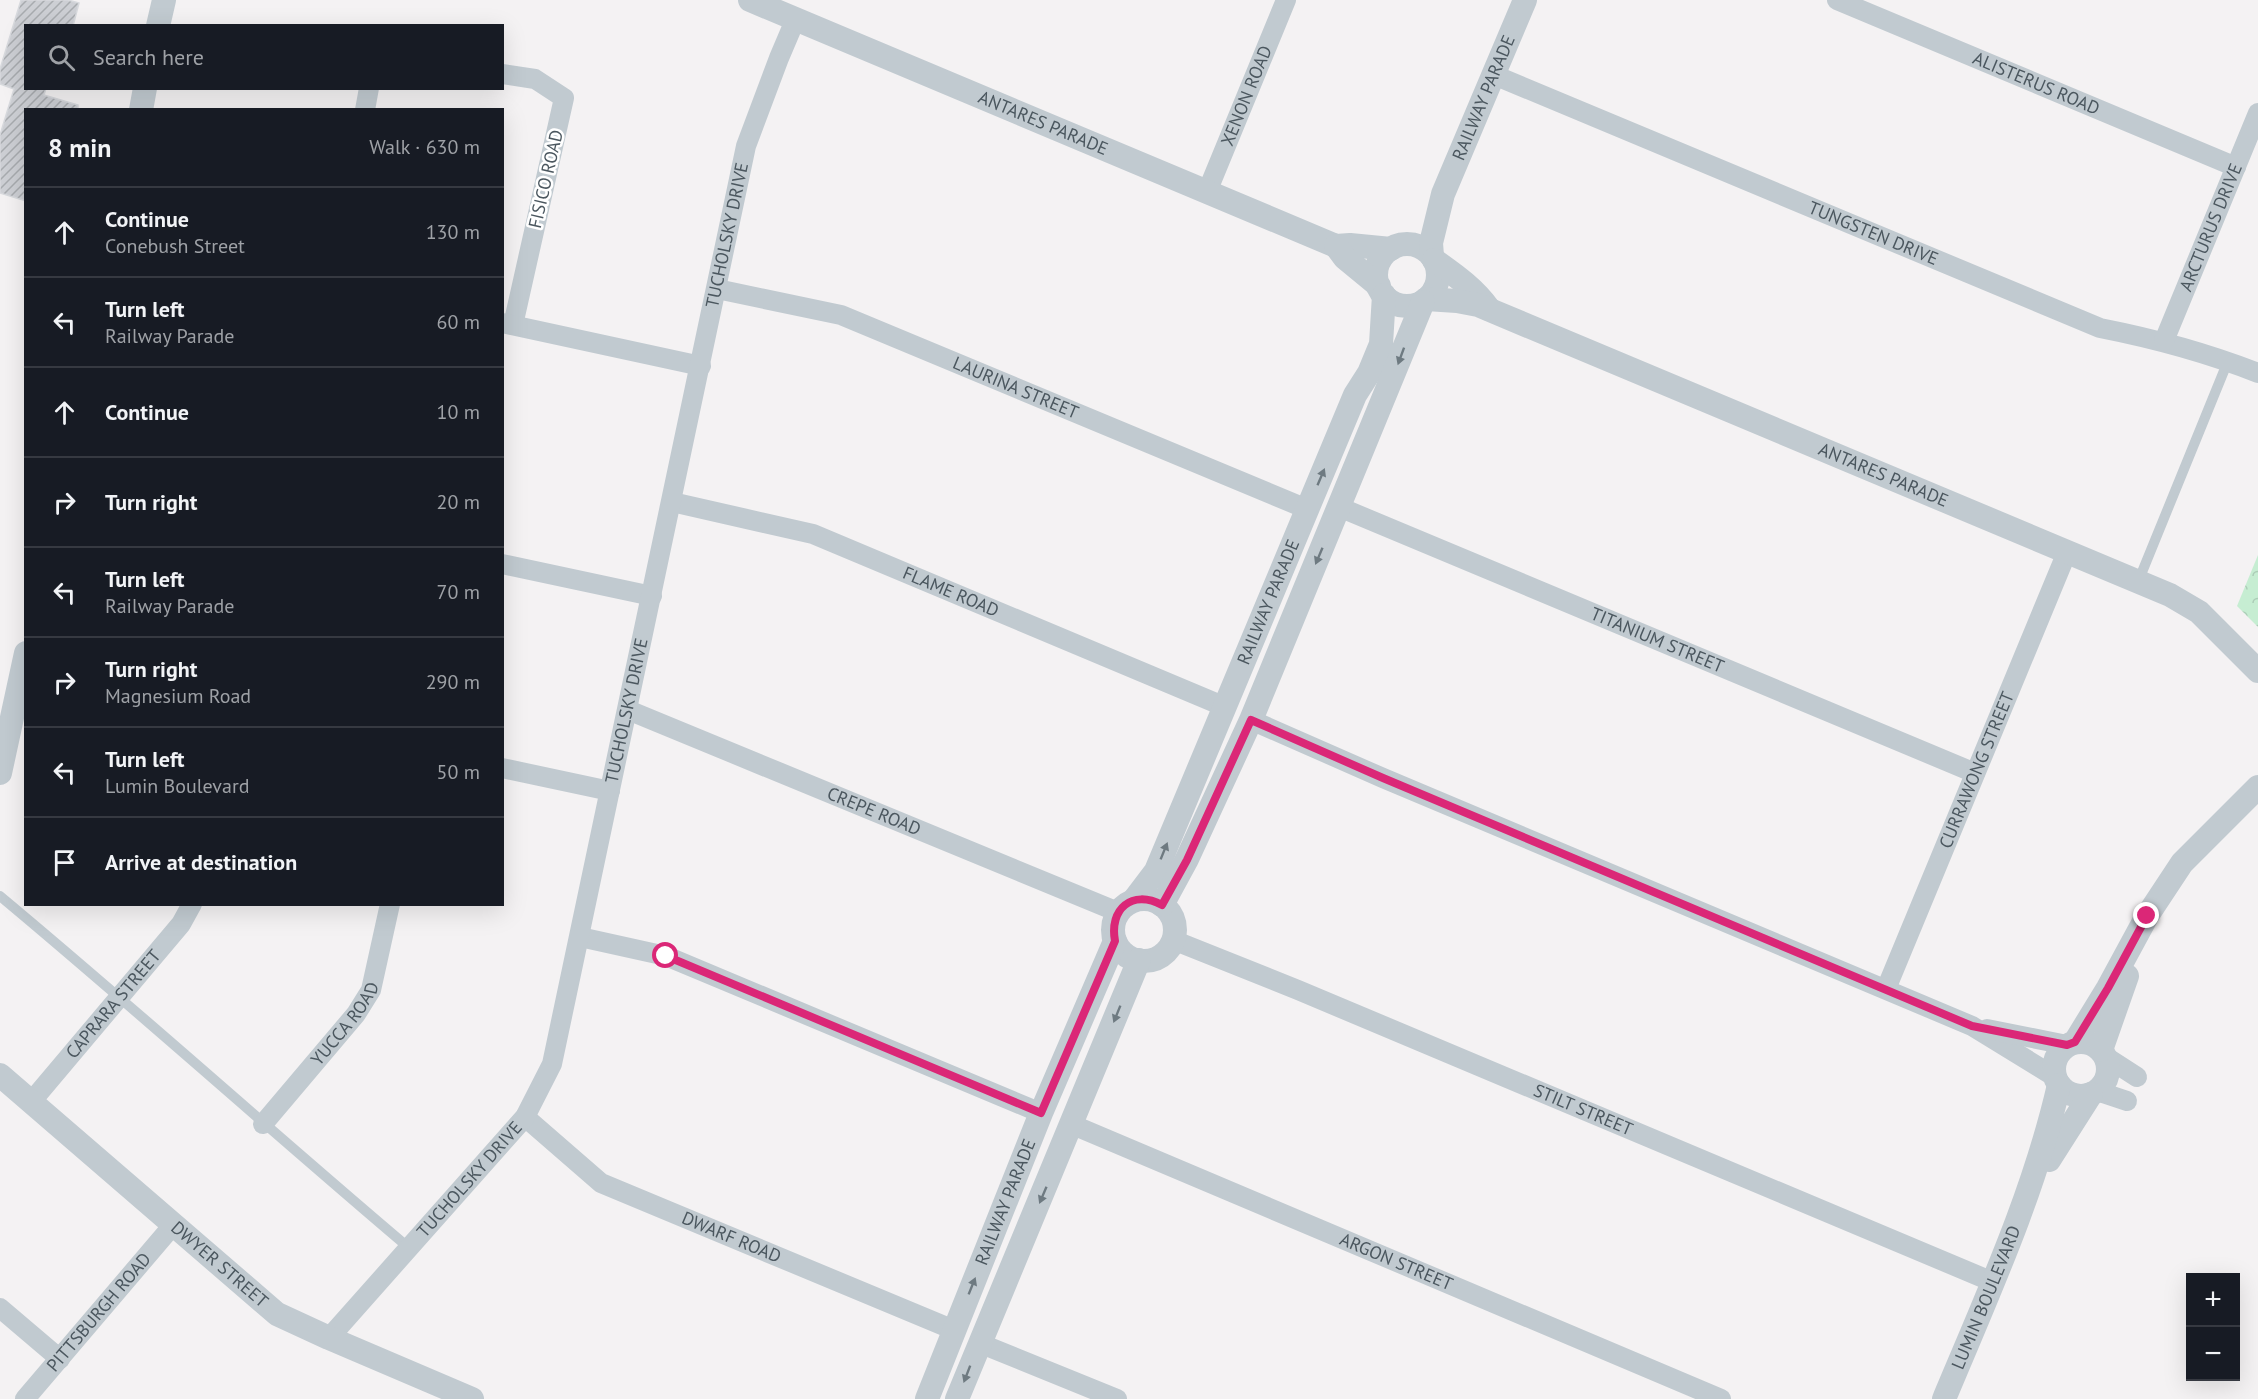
<!DOCTYPE html>
<meta charset="utf-8">
<style>
body{margin:0;font-family:"PT Sans",sans-serif;background:#242831;color:#f1f3f6}
.controls{position:absolute;right:18px;bottom:18px;display:grid;overflow:hidden;border-radius:0px;box-shadow:0 6px 24px #0002}
.controls button{width:54px;height:54px;display:grid;place-items:center;padding:0;border:0;border-bottom:2px solid #363941;background:#171b24;color:#f1f3f6;font:30px sans-serif}
.stop{position:absolute;width:18px;height:18px;margin:-14px;border:4px solid #db2777;border-radius:50%;background:#fff}
.stop.end{background:#db2777;border-color:#fff;box-shadow:0 2px 6px #0008}
.list{margin:0;padding:0;list-style:none}
h2{display:flex;justify-content:space-between;align-items:center;height:78px;margin:0;padding:0 24px;font-size:26px}
h2 small{font-size:20px;font-weight:400;color:#9ea1a6}
.list li{display:grid;grid-template-columns:39px 1fr auto;gap:18px;align-items:center;box-sizing:border-box;height:90px;padding:0 24px;border-top:2px solid #363941}
.list b{display:block;font-size:22px;white-space:nowrap}
.list p{margin:0;font-size:20px;white-space:nowrap;color:#9ea1a6}
.list em{font-size:20px;font-style:normal;color:#9ea1a6}
.icon{flex:none;width:33px;height:33px;fill:none;stroke:currentColor;stroke-width:2;stroke-linecap:round;stroke-linejoin:round}
.map{position:relative;flex:none;width:2258px;height:1399px;overflow:hidden}
.search{position:absolute;background:#171b24;box-shadow:0 6px 24px #0002;left:24px;top:24px;width:480px;height:66px;display:flex;align-items:center;gap:15px;box-sizing:border-box;padding:0 21px;border-radius:0px;color:#9ea1a6;font-size:22px}
.panel{position:absolute;background:#171b24;box-shadow:0 6px 24px #0002;left:24px;top:108px;width:480px;height:798px;border-radius:0px}
.map>svg:first-child{display:block}
.park{fill:url(#park-crowns)}
.building{fill:url(#building-hatch);stroke:#d7d9dd;stroke-width:1.5}
.lines{fill:none;stroke-linecap:round;stroke-linejoin:round}
.service{stroke:#c1cad0;stroke-width:10}
.minor{stroke:#c1cad0;stroke-width:20}
.tertiary{stroke:#c1cad0;stroke-width:24}
.oneway{fill:#6e7a81}
.route{stroke:#db2777;stroke-width:8}
.labels{text-anchor:middle;stroke-width:5;stroke-linejoin:round;paint-order:stroke}
.street-label{font-size:18px;fill:#4b575f;stroke:#fff}
</style>
<div class="map">
<svg width="2258" height="1399" viewBox="0 0 2258 1399">
<defs>
<pattern id="park-crowns" width="20" height="18" patternUnits="userSpaceOnUse" patternTransform="scale(1.5)"><rect width="20" height="18" fill="#c6edd2"/><path d="M2 6a3 3 0 1 1 6 0M12 15a3 3 0 1 1 6 0" fill="none" stroke="#accdb7"/></pattern>
<pattern id="building-hatch" width="6" height="6" patternUnits="userSpaceOnUse" patternTransform="scale(1.5)"><rect width="6" height="6" fill="#cdcfd4"/><path d="M-1 1l2-2M0 6l6-6M5 7l2-2" fill="none" stroke="#a8abaf"/></pattern>
</defs>
<rect width="100%" height="100%" fill="#f4f2f3"/>
<polygon class="park" points="2258,555 2258,627 2237,606"/>
<polygon class="building" points="21,0 68,0 79,3 73,26 26,26 26,88 46,88 44,95 78,105 78,110 26,110 26,201 0,193 0,135 14,89 0,84 0,69"/>
<g class="lines">
<g class="service">
<polyline points="2138,582 2228,361"/>
<path d="M0 896C138 1011 271 1131 408 1247"/>
</g>
<g class="minor">
<path id="s1" d="M1837 0 2236 167"/>
<polyline points="502,74 535,79 564,98 513,325"/>
<path id="s2" d="M1494 75 2100 328C2156 339 2205 352 2258 373"/>
<polyline points="365,110 369,88"/>
<path id="s3" d="M1207 192 1286 0"/>
<path id="s4" d="M717 289 841 315 1307 509"/>
<polyline points="502,323 701,366"/>
<path id="s5" d="M2164 341 2258 113"/>
<path id="s6" d="M672 502 813 534 1223 706"/>
<path id="s7" d="M1339 507 1975 773"/>
<polyline points="502,564 652,596"/>
<path id="s8" d="M628 710 1118 912"/>
<polyline points="1251,720 1383,778 1972,1026 2055,1077"/>
<polyline points="502,768 610,791"/>
<polyline points="580,937 666,956 1041,1113"/>
<path id="s9" d="M1173 940 1298 990 1993 1282"/>
<path id="s10" d="M1886 989 2067 552"/>
<polyline points="1987,1029 2067,1045"/>
<polyline points="2106,1057 2137,1077"/>
<polyline points="2097,1091 2127,1101"/>
<path id="s11" d="M31 1102 181 924 192 904"/>
<path id="s12" d="M525 1117 601 1183 954 1330"/>
<path id="s13" d="M263 1124 356 1014 371 990 390 904"/>
<path id="s14" d="M1073 1125 1721 1399"/>
<polyline points="0,1308 60,1359"/>
<path id="s15" d="M329 1338 525 1117 552 1064 746 146 779 58 796 18"/>
<polyline points="979,1343 1117,1399"/>
<path id="s16" d="M25 1399 174 1224"/>
</g>
<g class="tertiary">
<path id="s17" d="M750 0 1336 246 1350 245 1391 249"/>
<polyline points="158,26 164,0"/>
<polyline points="141,110 145,88"/>
<circle cx="1407" cy="275" r="31"/>
<polyline points="1336,246 1345,258 1379,286"/>
<path id="s18" d="M1432 256 1431 243 1443 194 1525 0"/>
<path d="M1434 260C1455 275 1474 288 1489 309"/>
<path id="s19" d="M1426 299 1457 301 1478 305 2170 595 2199 612 2258 671"/>
<polyline points="0,773 26,653"/>
<circle cx="1144" cy="930" r="31"/>
<path id="s20" d="M1134 900 1156 871 1355 395 1369 373 1381 344 1384 295"/>
<polyline points="1162,905 1187,859 1251,720 1423,302"/>
<polyline points="2075,1042 2108,988 2147,916 2182,863 2258,787"/>
<circle cx="2081" cy="1069" r="27"/>
<polyline points="2101,1050 2127,976"/>
<path id="s21" d="M0 1075 277 1314 329 1338 472 1399"/>
<polyline points="2049,1160 2091,1094"/>
<path id="s22" d="M927 1399 1041 1113 1115 941"/>
<polyline points="957,1399 1139,960"/>
<path id="s23" d="M1944 1399C1987 1296 2034 1194 2059 1085"/>
</g>
</g>
<defs><path id="oneway-solid" d="M-6-.8H1V-3.2L6.5 0L1 3.2V.8H-6Z" transform="scale(1.5)"/></defs>
<g class="oneway">
<use href="#oneway-solid" transform="translate(1401 356) rotate(110)"/>
<use href="#oneway-solid" transform="translate(1321 477) rotate(-67)"/>
<use href="#oneway-solid" transform="translate(1319 556) rotate(113)"/>
<use href="#oneway-solid" transform="translate(1164 851) rotate(-68)"/>
<use href="#oneway-solid" transform="translate(1117 1014) rotate(112)"/>
<use href="#oneway-solid" transform="translate(1043 1195) rotate(113)"/>
<use href="#oneway-solid" transform="translate(972 1286) rotate(-68)"/>
<use href="#oneway-solid" transform="translate(967 1374) rotate(111)"/>
</g>
<g class="lines">
<path class="route" d="M666 956 1041 1113 1115 941C1109 909 1132 889 1162 905L1187 860 1251 720 1383 778 1972 1026 2067 1045 2075 1042 2108 988 2147 916"/>
</g>
<g class="labels">
<g class="street-label">
<text dy="6" stroke="none"><textPath href="#s1" startOffset="216">ALISTERUS ROAD</textPath></text>
<text dy="6" stroke="none"><textPath href="#s3" startOffset="104">XENON ROAD</textPath></text>
<text dy="6" stroke="none"><textPath href="#s18" startOffset="168">RAILWAY PARADE</textPath></text>
<text dy="6" stroke="none"><textPath href="#s17" startOffset="318">ANTARES PARADE</textPath></text>
<text transform="translate(546 179) rotate(-77)" y="6">FISICO ROAD</text>
<text dy="6" stroke="none"><textPath href="#s5" startOffset="123">ARCTURUS DRIVE</textPath></text>
<text dy="6" stroke="none"><textPath href="#s2" startOffset="411">TUNGSTEN DRIVE</textPath></text>
<text dy="6" stroke="none"><textPath href="#s15" startOffset="1202">TUCHOLSKY DRIVE</textPath></text>
<text dy="6" stroke="none"><textPath href="#s4" startOffset="316">LAURINA STREET</textPath></text>
<text dy="6" stroke="none"><textPath href="#s19" startOffset="492">ANTARES PARADE</textPath></text>
<text dy="6" stroke="none"><textPath href="#s6" startOffset="294">FLAME ROAD</textPath></text>
<text dy="6" stroke="none"><textPath href="#s20" startOffset="328">RAILWAY PARADE</textPath></text>
<text dy="6" stroke="none"><textPath href="#s7" startOffset="345">TITANIUM STREET</textPath></text>
<text dy="6" stroke="none"><textPath href="#s15" startOffset="716">TUCHOLSKY DRIVE</textPath></text>
<text dy="6" stroke="none"><textPath href="#s10" startOffset="237">CURRAWONG STREET</textPath></text>
<text dy="6" stroke="none"><textPath href="#s8" startOffset="266">CREPE ROAD</textPath></text>
<text dy="6" stroke="none"><textPath href="#s11" startOffset="128">CAPRARA STREET</textPath></text>
<text dy="6" stroke="none"><textPath href="#s13" startOffset="130">YUCCA ROAD</textPath></text>
<text dy="6" stroke="none"><textPath href="#s9" startOffset="444">STILT STREET</textPath></text>
<text dy="6" stroke="none"><textPath href="#s15" startOffset="212">TUCHOLSKY DRIVE</textPath></text>
<text dy="6" stroke="none"><textPath href="#s22" startOffset="212">RAILWAY PARADE</textPath></text>
<text dy="6" stroke="none"><textPath href="#s12" startOffset="242">DWARF ROAD</textPath></text>
<text dy="6" stroke="none"><textPath href="#s14" startOffset="351">ARGON STREET</textPath></text>
<text dy="6" stroke="none"><textPath href="#s21" startOffset="290">DWYER STREET</textPath></text>
<text dy="6" stroke="none"><textPath href="#s23" startOffset="110">LUMIN BOULEVARD</textPath></text>
<text dy="6" stroke="none"><textPath href="#s16" startOffset="114">PITTSBURGH ROAD</textPath></text>
</g>
</g>
</svg>
<div class="controls">
<button>+</button>
<button>−</button>
</div>
<div class="stop" style="left:666px;top:956px"></div>
<div class="stop end" style="left:2147px;top:916px"></div>
<div class="search"><svg class="icon" aria-label="search" viewBox="0 0 24 24"><circle cx="10" cy="10" r="6"/><path d="M15 15l6 6"/></svg>Search here</div>
<section class="panel">
<h2>8 min<small>Walk · 630 m</small></h2>
<ul class="list">
<li><svg class="icon" aria-label="ahead" viewBox="0 0 24 24"><path d="M12 20V5M6 11l6-6 6 6"/></svg><div><b>Continue</b><p>Conebush Street</p></div><em>130 m</em></li>
<li><svg class="icon" aria-label="left" viewBox="0 0 24 24"><path d="M17 20v-9H6M10 6l-5 5 5 5"/></svg><div><b>Turn left</b><p>Railway Parade</p></div><em>60 m</em></li>
<li><svg class="icon" aria-label="ahead" viewBox="0 0 24 24"><path d="M12 20V5M6 11l6-6 6 6"/></svg><div><b>Continue</b></div><em>10 m</em></li>
<li><svg class="icon" aria-label="right" viewBox="0 0 24 24"><path d="M7 20v-9h11M14 6l5 5-5 5"/></svg><div><b>Turn right</b></div><em>20 m</em></li>
<li><svg class="icon" aria-label="left" viewBox="0 0 24 24"><path d="M17 20v-9H6M10 6l-5 5 5 5"/></svg><div><b>Turn left</b><p>Railway Parade</p></div><em>70 m</em></li>
<li><svg class="icon" aria-label="right" viewBox="0 0 24 24"><path d="M7 20v-9h11M14 6l5 5-5 5"/></svg><div><b>Turn right</b><p>Magnesium Road</p></div><em>290 m</em></li>
<li><svg class="icon" aria-label="left" viewBox="0 0 24 24"><path d="M17 20v-9H6M10 6l-5 5 5 5"/></svg><div><b>Turn left</b><p>Lumin Boulevard</p></div><em>50 m</em></li>
<li><svg class="icon" aria-label="arrive" viewBox="0 0 24 24"><path d="M6 21V4h12l-3 4 3 4H6"/></svg><div><b>Arrive at destination</b></div></li>
</ul>
</section>
</div>
